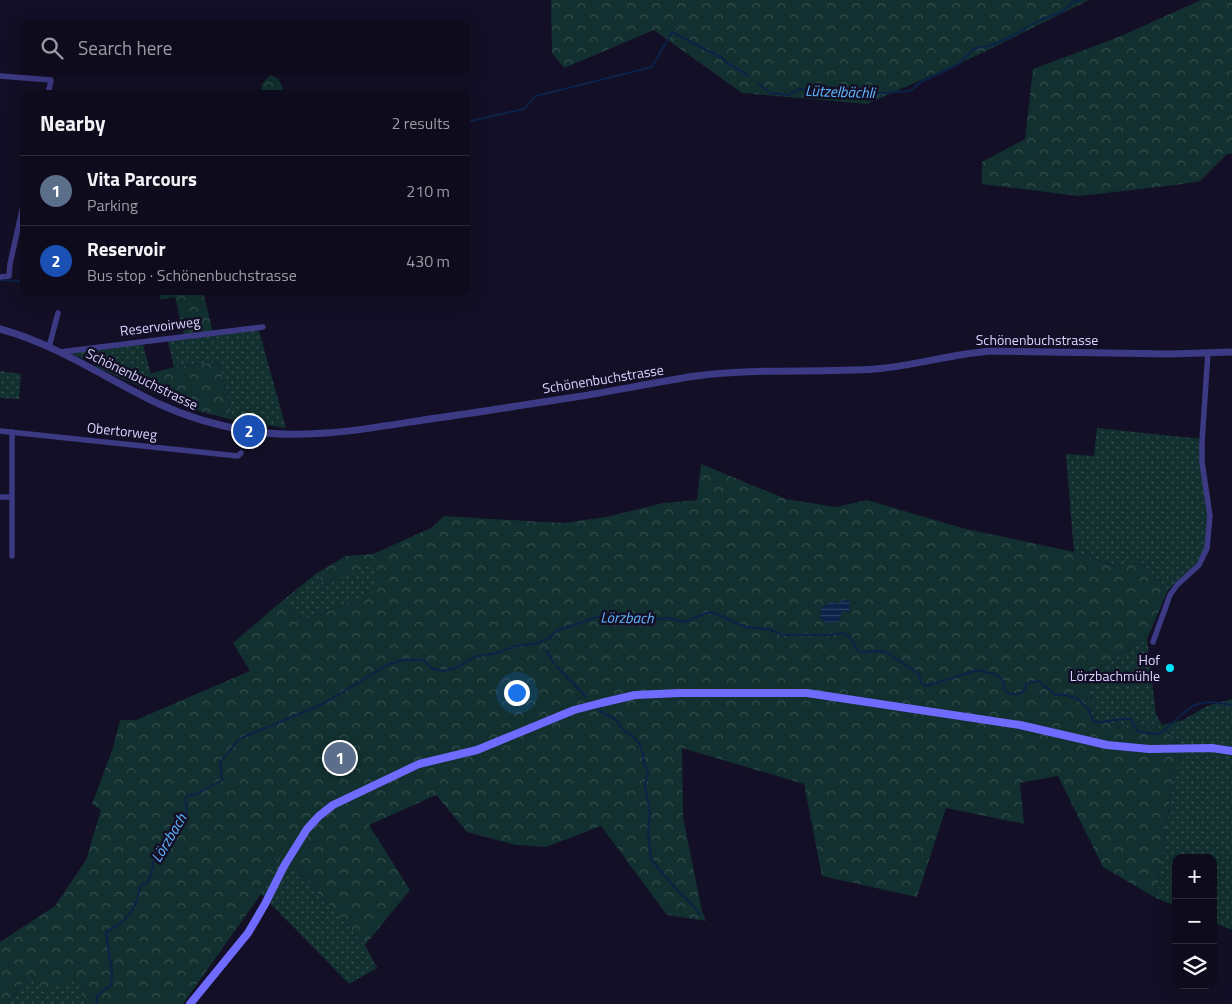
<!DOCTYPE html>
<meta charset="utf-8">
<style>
body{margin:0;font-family:"Titillium Web",sans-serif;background:#171425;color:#f1f3f6}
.controls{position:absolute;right:15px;bottom:15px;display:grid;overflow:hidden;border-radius:10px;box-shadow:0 5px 20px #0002}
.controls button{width:45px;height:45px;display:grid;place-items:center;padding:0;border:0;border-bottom:1px solid #2e2b3b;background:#0e0b1c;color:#f1f3f6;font:25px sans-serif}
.you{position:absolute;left:516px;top:692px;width:18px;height:18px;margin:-12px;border:4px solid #fff;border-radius:50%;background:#1a73e8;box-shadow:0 0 0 8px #1a73e833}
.badge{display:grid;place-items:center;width:32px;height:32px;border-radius:50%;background:#00e5ff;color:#fff;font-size:16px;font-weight:700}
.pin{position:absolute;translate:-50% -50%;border:2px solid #fff;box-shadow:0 1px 5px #0006}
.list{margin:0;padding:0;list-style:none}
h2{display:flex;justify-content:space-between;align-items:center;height:65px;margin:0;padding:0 20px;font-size:21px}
h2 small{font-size:16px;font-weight:400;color:#9b9ba3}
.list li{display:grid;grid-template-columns:32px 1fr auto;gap:15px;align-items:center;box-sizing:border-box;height:70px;padding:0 20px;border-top:1px solid #2e2b3b}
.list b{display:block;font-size:19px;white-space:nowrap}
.list p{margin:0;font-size:16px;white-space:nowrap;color:#9b9ba3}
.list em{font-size:16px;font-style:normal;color:#9b9ba3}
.icon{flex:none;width:28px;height:28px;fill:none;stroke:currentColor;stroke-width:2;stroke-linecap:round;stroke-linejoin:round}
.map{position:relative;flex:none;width:1232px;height:1004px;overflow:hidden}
.search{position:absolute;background:#0e0b1c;box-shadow:0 5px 20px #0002;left:20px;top:20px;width:450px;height:55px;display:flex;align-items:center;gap:12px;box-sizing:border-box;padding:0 18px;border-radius:10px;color:#9b9ba3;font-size:19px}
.panel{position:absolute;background:#0e0b1c;box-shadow:0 5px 20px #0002;left:20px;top:90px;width:450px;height:205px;border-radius:10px}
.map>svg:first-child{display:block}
.grass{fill:url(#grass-dots)}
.forest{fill:url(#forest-crowns);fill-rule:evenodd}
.water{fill:url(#water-rules)}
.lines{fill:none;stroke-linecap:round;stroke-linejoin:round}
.stream{stroke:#0c2248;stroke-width:2}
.minor{stroke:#3d3a85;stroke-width:5.5}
.tertiary{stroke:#3d3a85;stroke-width:7}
.secondary{stroke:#6f6bff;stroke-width:8}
.poi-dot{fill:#00e5ff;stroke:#130f26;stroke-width:2}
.labels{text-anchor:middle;stroke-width:5;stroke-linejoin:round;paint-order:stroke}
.street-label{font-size:14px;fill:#d9d4ff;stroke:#130f26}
.poi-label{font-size:14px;fill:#d9d4ff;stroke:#130f26;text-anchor:end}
.water-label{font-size:15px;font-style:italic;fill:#62b6ff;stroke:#130f26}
</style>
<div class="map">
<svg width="1232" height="1004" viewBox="0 0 1232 1004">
<defs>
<pattern id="grass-dots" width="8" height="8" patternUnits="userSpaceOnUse" patternTransform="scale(1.25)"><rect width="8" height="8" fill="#12302f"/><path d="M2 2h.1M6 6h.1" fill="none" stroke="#344d4e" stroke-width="1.8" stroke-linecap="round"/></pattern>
<pattern id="forest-crowns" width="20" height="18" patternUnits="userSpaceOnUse" patternTransform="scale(1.25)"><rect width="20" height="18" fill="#12302f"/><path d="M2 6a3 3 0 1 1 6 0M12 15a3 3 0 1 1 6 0" fill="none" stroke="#344d4e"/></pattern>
<pattern id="water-rules" width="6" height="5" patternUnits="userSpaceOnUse" patternTransform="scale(1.25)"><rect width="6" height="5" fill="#0c2248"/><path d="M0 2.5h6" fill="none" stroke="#2f4163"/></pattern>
</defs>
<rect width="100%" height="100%" fill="#130f26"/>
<g class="grass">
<polygon points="258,327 286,428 233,420 219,362 174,367 167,338"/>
<polygon points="142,340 151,375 136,378 98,364 99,362 81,358 69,353"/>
<polygon points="0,371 21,374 19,399 0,398"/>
<polygon points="1097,428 1202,439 1209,524 1203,558 1168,590 1136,557 1118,567 1074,552 1066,454 1094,456"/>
<polygon points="374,563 377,591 303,620 282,601 317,573 325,585"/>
<polygon points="1147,639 1156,714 1162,725 1183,720 1207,706 1232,699 1232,930 1213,922 1213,858 1176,858 1176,906 1156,898 1172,786 1183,749 1162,725 1149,728 1095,721 1090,686 1093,671"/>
<polygon points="283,854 365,945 377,968 349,984 261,894"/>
<polygon points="30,975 75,977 86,1004 6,1004"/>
</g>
<g class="forest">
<polygon points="551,0 1089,0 978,55 867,104 742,93 654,30 564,68 552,53"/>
<polygon points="1201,0 1232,0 1232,154 1227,154 1200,181 1176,185 1079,196 982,184 982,162 1025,139 1033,69 1119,37"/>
<polygon points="270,75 279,79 285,94 261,94 262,84"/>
<polygon points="158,291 203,291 213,333 184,336 175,297 161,300"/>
<polygon points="219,362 233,420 187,408 96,367 98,364 136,378 174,367"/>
<path d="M701 464 786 499 836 507 867 500 962 528 1074 552 1117 567 1136 557 1168 590 1147 639 1093 671 1090 686 1095 721 1149 728 1162 725 1183 750 1172 786 1156 898 1103 867 1058 776 1020 783 1024 824 946 808 917 897 822 876 804 784 682 748 683 817 702 911 706 921 667 915 601 826 546 847 516 845 467 832 436 795 369 825 410 890 365 945 283 854 261 894 183 1004H86L75 978 45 992 30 975 6 1004H0V942L55 906 86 860 101 810 92 804 113 748 120 720H136L250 671 233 643 282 601 303 620 376 591 374 564 325 585 317 573 346 556 373 554 431 528 444 516 563 523 606 517 663 503 697 500ZM836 602 843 610 841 611V618H820L821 609Z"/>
</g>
<polygon class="water" points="847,600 850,602 849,612 841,611 841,618 838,622 827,623 820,618 821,608 832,601 838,604 841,601"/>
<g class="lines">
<g class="stream">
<polyline points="759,84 770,93 788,95 800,89 858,95 910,91 921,82 959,64 975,48 989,46 1012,36 1040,20 1062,12 1073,2 1080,0"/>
<path d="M466 122 524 109 536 96 652 67 672 32 722 58C729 66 740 70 749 76"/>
<polyline points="0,280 24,281"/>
<polyline points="546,650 554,663"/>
<polyline points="556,666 586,697"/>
<polyline points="598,710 615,719 625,732 632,735 639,743 643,753 644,763 648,773 645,785 650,814 648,831 651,859 674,887 692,904 700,914"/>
<path d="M96 1004 97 996 111 985 112 972 106 932C127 921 137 910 140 886L146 884 151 876 153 862 167 847 174 829 187 812 185 799 188 795H195L222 780 220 763 239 739 323 704 387 665 403 660H423L433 669 444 671 458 667 474 657 497 653 516 646 534 644 550 638 557 630 569 627 596 617 626 616 638 621 668 618 685 622 709 612 719 615 745 627 768 629 783 635H830L844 633 849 636 859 652 880 651 888 653 919 674 921 683 926 686 978 670 997 675 1003 681 1005 690 1010 694H1018L1023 692 1027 683 1039 681 1055 695H1066L1078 699 1089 710 1093 721C1106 725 1115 717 1131 719L1137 731 1153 734 1161 733 1192 706 1202 703 1210 702 1232 705"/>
</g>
<g class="minor">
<polyline points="0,76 51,80 48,94"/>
<polyline points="0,277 9,276 10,264 24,201"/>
<polyline points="49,347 58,313"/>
<polyline points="60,352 263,327"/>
<polyline points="0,431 238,456 241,453"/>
<polyline points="0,497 11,497"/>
<polyline points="12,556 12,432"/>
<polyline points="1153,642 1170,595 1177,585 1199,565 1207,548 1210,516 1202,462 1202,442 1208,352"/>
</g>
<path class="tertiary" d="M0 329C56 344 105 378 157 403 187 417 218 426 250 431 307 440 366 429 423 420 473 413 524 405 575 397 615 391 655 382 696 376 755 368 815 373 875 369 914 366 951 354 991 351L1170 354 1232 352"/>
<polyline class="secondary" points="190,1004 248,933 265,904 284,866 307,829 319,816 333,805 419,764 477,750 574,710 601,703 635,695 680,693 807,693 1020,725 1107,745 1149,749 1212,748 1232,751"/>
</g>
<circle class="poi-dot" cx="1170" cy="668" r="5"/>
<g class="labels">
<g class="street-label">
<text transform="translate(160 326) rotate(-7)" y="5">Reservoirweg</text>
<text x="1037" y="345">Schönenbuchstrasse</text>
<text transform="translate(142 379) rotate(26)" y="5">Schönenbuchstrasse</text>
<text transform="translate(603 379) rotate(-9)" y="5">Schönenbuchstrasse</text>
<text transform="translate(122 431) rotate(6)" y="5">Obertorweg</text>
</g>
<g class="poi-label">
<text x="1160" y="665">Hof<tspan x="1160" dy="16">Lörzbachmühle</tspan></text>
</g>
<g class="water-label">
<text transform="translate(840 92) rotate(2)" y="5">Lützelbächli</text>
<text transform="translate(627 618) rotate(1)" y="5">Lörzbach</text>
<text transform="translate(169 838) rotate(-59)" y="5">Lörzbach</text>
</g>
</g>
</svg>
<div class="controls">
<button>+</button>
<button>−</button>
<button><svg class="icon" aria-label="layers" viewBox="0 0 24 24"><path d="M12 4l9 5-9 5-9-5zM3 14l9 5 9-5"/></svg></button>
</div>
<div class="you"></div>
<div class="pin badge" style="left:340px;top:758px;background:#5c6f8a">1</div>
<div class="pin badge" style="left:249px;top:431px;background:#1a4fb4">2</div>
<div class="search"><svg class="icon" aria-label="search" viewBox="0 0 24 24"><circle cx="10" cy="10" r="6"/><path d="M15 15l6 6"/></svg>Search here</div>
<section class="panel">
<h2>Nearby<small>2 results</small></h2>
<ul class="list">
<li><span class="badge" style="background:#5c6f8a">1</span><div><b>Vita Parcours</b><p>Parking</p></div><em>210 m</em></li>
<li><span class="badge" style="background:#1a4fb4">2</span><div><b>Reservoir</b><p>Bus stop · Schönenbuchstrasse</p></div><em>430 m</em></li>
</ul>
</section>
</div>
